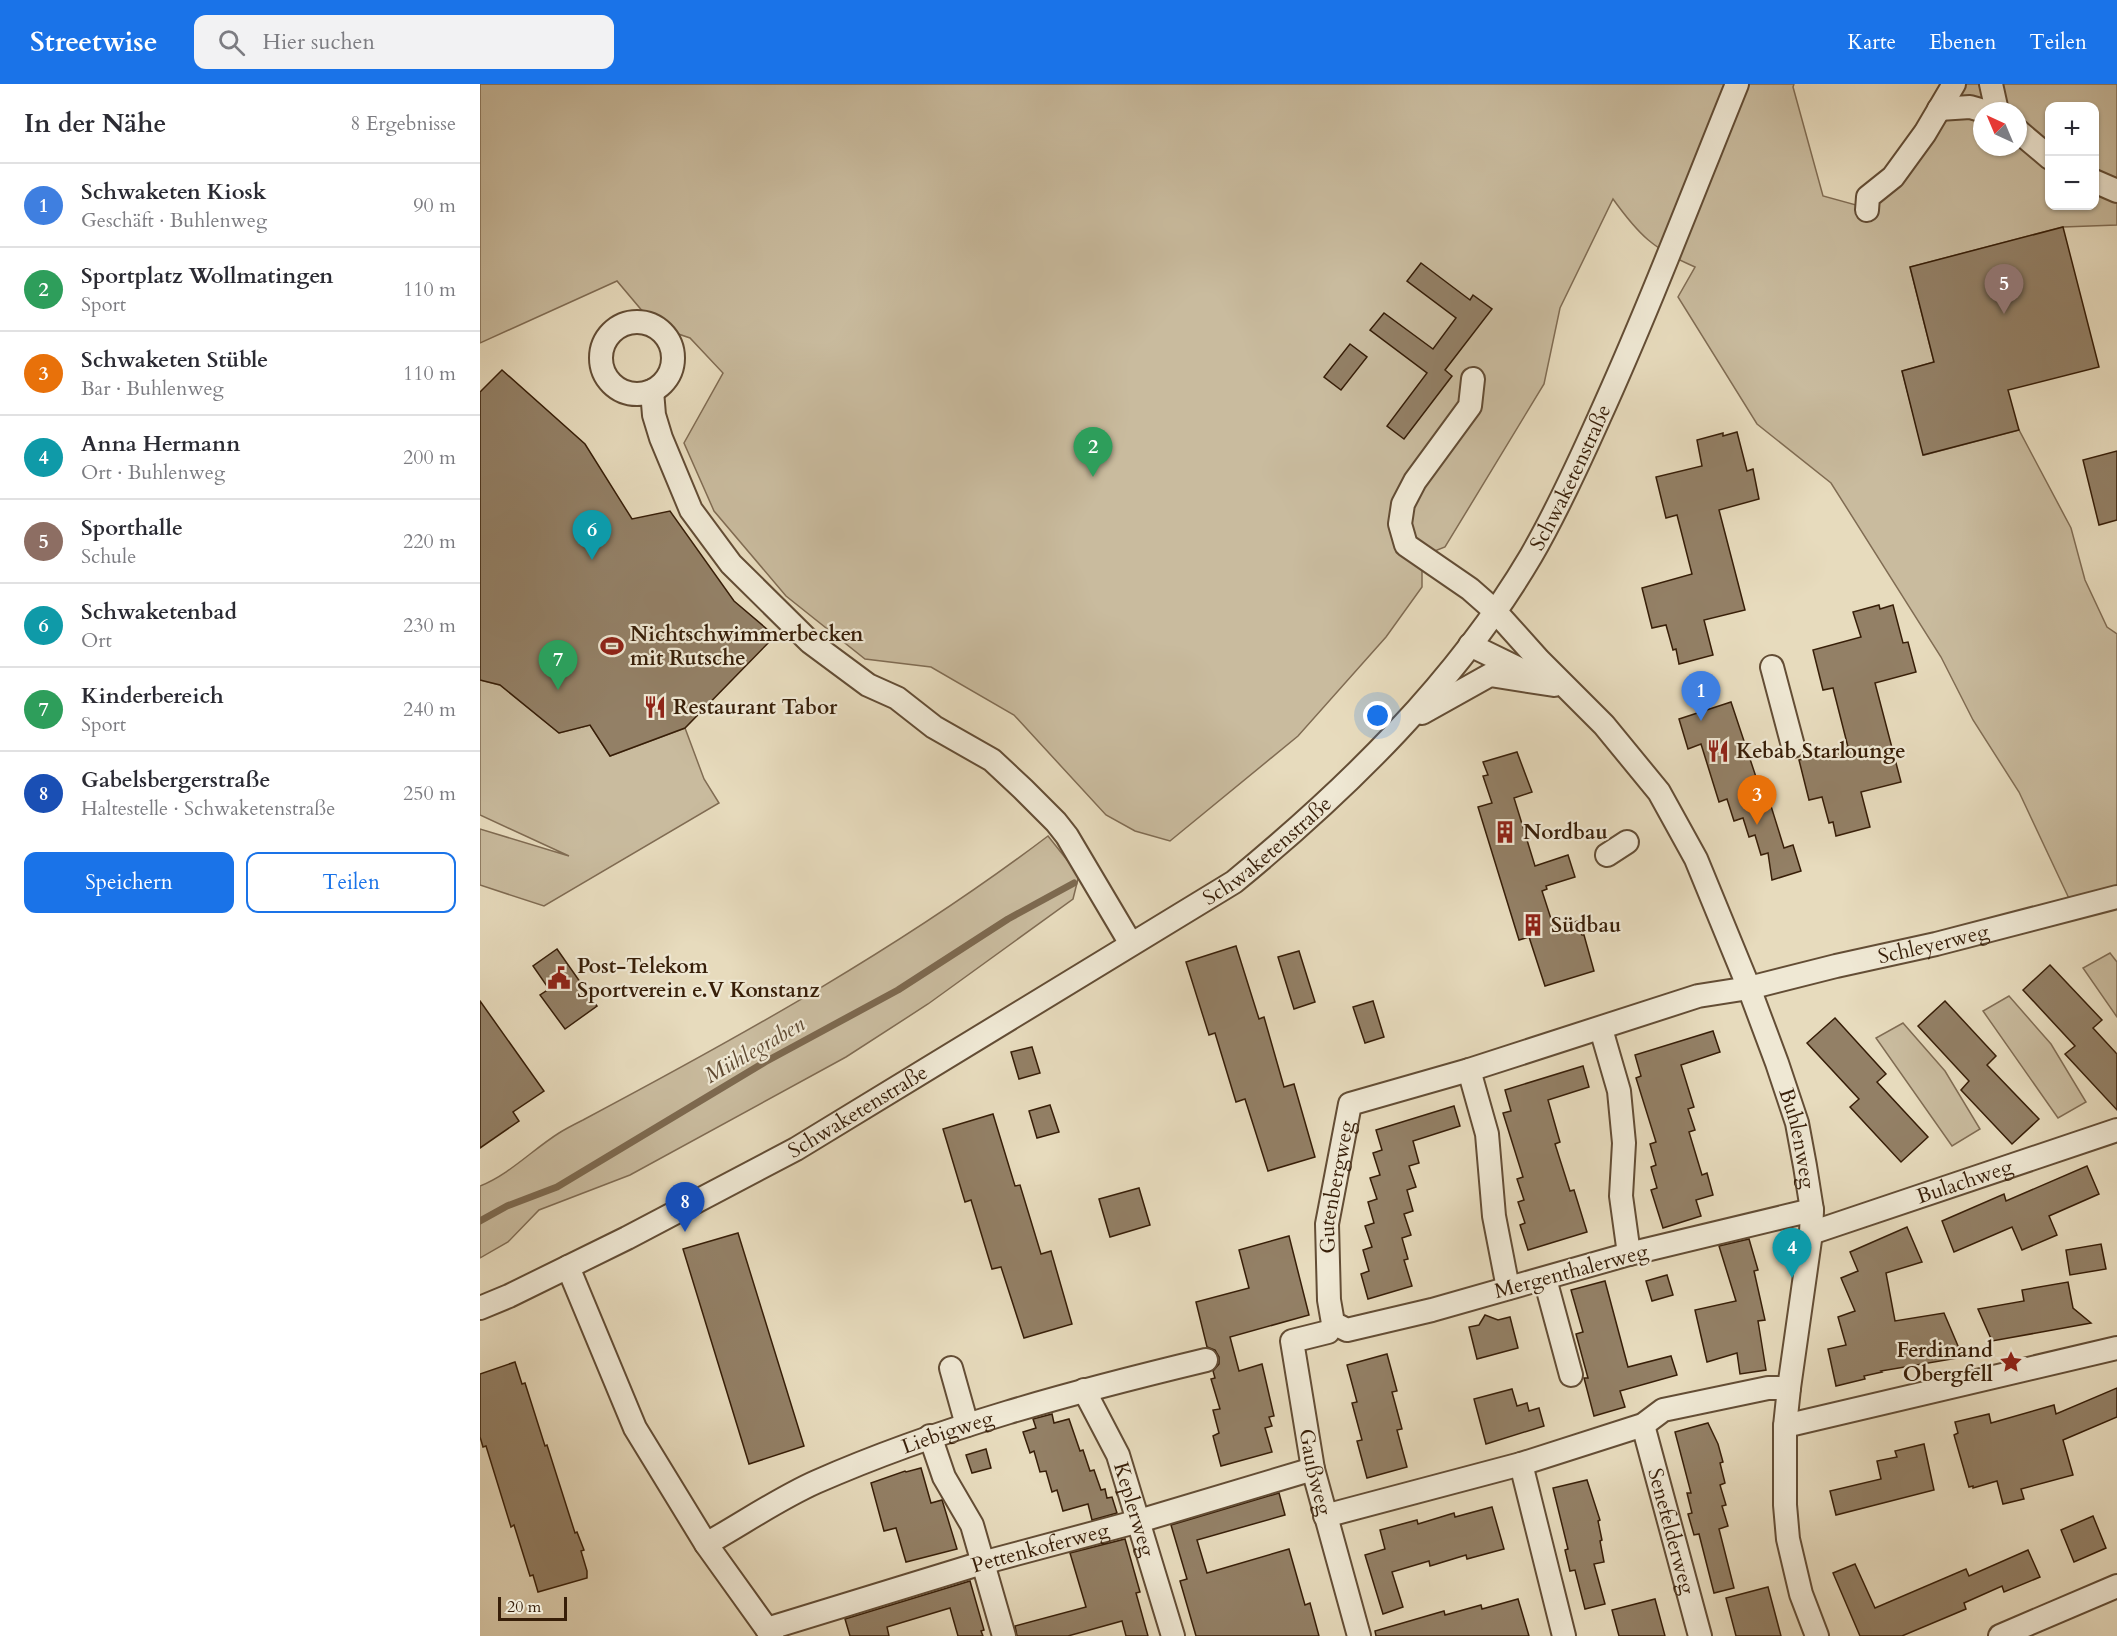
<!DOCTYPE html>
<html lang="de">
<meta charset="utf-8">
<style>
body{margin:0;font-family:Cardo,serif;background:#f2f2f3;color:#2b2b33}
.controls{position:absolute;right:18px;top:18px;display:grid;overflow:hidden;border-radius:12px;box-shadow:0 2px 4px #0004}
.controls button{width:54px;height:54px;display:grid;place-items:center;padding:0;border:0;border-bottom:2px solid #e1e1e2;background:#fff;color:#2b2b33;font:30px sans-serif}
.compass{position:absolute;left:1493px;top:18px;width:54px;height:54px;border-radius:50%;background:#fff;box-shadow:0 2px 4px #0004;rotate:316deg}
.scale{position:absolute;left:18px;bottom:15px;width:69px;box-sizing:border-box;padding-left:6px;border:3px solid #371e08;border-top:0;font-size:16px;line-height:21px;white-space:nowrap;color:#371e08;-webkit-text-stroke:4px #efe8d4;paint-order:stroke}
.you{position:absolute;left:898px;top:632px;width:21px;height:21px;margin:-15px;border:4px solid #fff;border-radius:50%;background:#1a73e8;box-shadow:0 0 0 9px #1a73e833}
.badge{display:grid;place-items:center;width:39px;height:39px;border-radius:50%;background:#1a73e8;color:#fff;font-size:20px;font-weight:700}
.pin{position:absolute;translate:-50% -50px;filter:drop-shadow(0 2px 3px #0008)}
.pin::after{content:'';position:absolute;top:32px;width:21px;height:18px;background:inherit;clip-path:polygon(0 0,100% 0,50% 100%)}
.list{margin:0;padding:0;list-style:none}
h2{display:flex;justify-content:space-between;align-items:center;height:78px;margin:0;padding:0 24px;font-size:26px}
h2 small{font-size:20px;font-weight:400;color:#7c7c81}
.list li{display:grid;grid-template-columns:39px 1fr auto;gap:18px;align-items:center;box-sizing:border-box;height:84px;padding:0 24px;border-top:2px solid #e1e1e2}
.list b{display:block;font-size:22px;white-space:nowrap}
.list p{margin:0;font-size:20px;white-space:nowrap;color:#7c7c81}
.list em{font-size:20px;font-style:normal;color:#7c7c81}
.actions{display:flex;gap:12px;padding:18px 24px}
.actions a{flex:1;padding:14px 0;border:2px solid #1a73e8;border-radius:12px;text-align:center;font-size:21px;color:#1a73e8}
.actions .main{background:#1a73e8;color:#fff}
.icon{flex:none;width:33px;height:33px;fill:none;stroke:currentColor;stroke-width:2;stroke-linecap:round;stroke-linejoin:round}
.map{position:relative;flex:none;width:1637px;height:1552px;overflow:hidden}
header{display:flex;align-items:center;gap:36px;box-sizing:border-box;height:84px;padding:0 30px;background:#1a73e8;color:#fff}
header strong{font-size:28px}
nav{display:flex;gap:33px;margin-inline-start:auto;font-size:21px}
.search{width:420px;height:54px;background:#f2f2f3;display:flex;align-items:center;gap:15px;box-sizing:border-box;padding:0 21px;border-radius:12px;color:#7c7c81;font-size:22px}
main{display:flex}
aside{flex:1;background:#fff}
.map>svg:first-child{display:block}
.green{fill:#c9bb9e;stroke:#806c53;stroke-width:1.5;fill-rule:evenodd}
.lines{fill:none;stroke-linecap:round;stroke-linejoin:round}
.stream{stroke:#7d694f;stroke-width:7}
.building{fill:#938066;stroke:#371e08;stroke-width:1.5}
.minor-casing{stroke:#634d35;stroke-width:26}
.minor{stroke:#efe8d4;stroke-width:22}
.labels{text-anchor:middle;stroke-width:4.5;stroke-linejoin:round;paint-order:stroke}
.street-label{font-size:21px;fill:#371e08;stroke:#efe8d4}
.poi-label{font-size:21px;font-weight:bold;fill:#371e08;stroke:#efe8d4;text-anchor:start}
.water-label{font-size:22px;font-style:italic;fill:#604a32;stroke:#efe8d4}
</style>
<header>
<strong>Streetwise</strong>
<div class="search"><svg class="icon" aria-label="search" viewBox="0 0 24 24"><circle cx="10" cy="10" r="6"/><path d="M15 15l6 6"/></svg>Hier suchen</div>
<nav><a>Karte</a><a>Ebenen</a><a>Teilen</a></nav>
</header>
<main>
<aside>
<h2>In der Nähe<small>8 Ergebnisse</small></h2>
<ul class="list">
<li><span class="badge" style="background:#3f7fe0">1</span><div><b>Schwaketen Kiosk</b><p>Geschäft · Buhlenweg</p></div><em>90 m</em></li>
<li><span class="badge" style="background:#2e9e5b">2</span><div><b>Sportplatz Wollmatingen</b><p>Sport</p></div><em>110 m</em></li>
<li><span class="badge" style="background:#e8710a">3</span><div><b>Schwaketen Stüble</b><p>Bar · Buhlenweg</p></div><em>110 m</em></li>
<li><span class="badge" style="background:#0f9aa8">4</span><div><b>Anna Hermann</b><p>Ort · Buhlenweg</p></div><em>200 m</em></li>
<li><span class="badge" style="background:#8d6e63">5</span><div><b>Sporthalle</b><p>Schule</p></div><em>220 m</em></li>
<li><span class="badge" style="background:#0f9aa8">6</span><div><b>Schwaketenbad</b><p>Ort</p></div><em>230 m</em></li>
<li><span class="badge" style="background:#2e9e5b">7</span><div><b>Kinderbereich</b><p>Sport</p></div><em>240 m</em></li>
<li><span class="badge" style="background:#1a4fb4">8</span><div><b>Gabelsbergerstraße</b><p>Haltestelle · Schwaketenstraße</p></div><em>250 m</em></li>
</ul>
<div class="actions"><a class="main">Speichern</a><a>Teilen</a></div>
</aside>
<div class="map">
<svg width="1637" height="1552" viewBox="0 0 1637 1552">
<rect width="100%" height="100%" fill="#e7dbbd"/>
<filter id="stains"><feTurbulence type="fractalNoise" baseFrequency=".00333" numOctaves="4"/><feColorMatrix values="0 0 0 0 .2 0 0 0 0 .09 0 0 0 0 .02 0 0 0 .5 -.17"/></filter>
<radialGradient id="worn" r=".72"><stop offset=".6" stop-color="#630" stop-opacity="0"/><stop offset="1" stop-color="#630" stop-opacity=".3"/></radialGradient>
<g class="green">
<path d="M0 0H1314L1313 3 1343 112 1383 123 1465 0H1637V141L1583 143 1430 183 1454 278 1422 287 1444 371 1539 346 1591 444 1605 496 1627 543 1637 550V813L1593 823 1539 708 1493 636 1461 573 1351 399 1277 340 1198 213 1215 183C1173 165 1159 151 1133 115L1080 224 1064 300 965 463 942 472V503L906 553 818 652 690 757 655 747 626 731 534 631 451 583 385 575 306 512 234 427 204 359 243 289 210 254 175 242 137 197 0 259ZM1570 22H1614V122H1570ZM1502 27H1538V63H1502Z"/>
<polygon points="0,596 20,601 79,649 110,641 130,672 205,644 224,695 239,719 64,822 0,801 0,745 89,772 0,731"/>
<path d="M568 752 599 791 593 815 448 920 366 973 150 1091 59 1126 28 1158 0 1174V1102C30 1090 52 1066 79 1049 87 1044 95 1040 103 1036 263 951 423 862 568 752Z"/>
<polygon points="1630,869 1637,878 1637,933 1603,884"/>
<polygon points="1529,912 1571,960 1606,1018 1578,1034 1503,927"/>
<polygon points="1423,939 1465,987 1500,1045 1472,1062 1396,954"/>
</g>
<g class="lines">
<polyline class="stream" points="0,1137 27,1122 77,1103 285,978 418,906 528,835 594,799"/>
</g>
<g class="building">
<polygon points="1583,143 1619,283 1528,306 1539,346 1443,371 1422,287 1454,278 1430,183"/>
<polygon points="941,179 990,216 993,211 1012,225 965,286 972,292 924,355 907,342 947,289 890,246 904,229 953,265 976,234 927,197"/>
<polygon points="870,260 887,273 861,306 844,293"/>
<polygon points="22,286 105,360 152,435 190,427 254,517 295,552 205,644 130,672 110,641 79,649 20,601 0,596 0,308"/>
<polygon points="1257,348 1267,387 1273,385 1279,415 1239,426 1265,526 1224,536 1233,571 1199,580 1196,565 1193,566 1186,541 1172,544 1162,504 1212,490 1197,431 1186,434 1176,393 1222,382 1217,356 1243,349 1243,352"/>
<polygon points="1637,367 1637,436 1619,441 1603,376"/>
<polygon points="1399,521 1400,525 1413,521 1423,559 1428,558 1436,588 1395,599 1421,698 1381,708 1390,743 1356,752 1353,738 1349,739 1342,713 1329,716 1319,676 1368,663 1353,604 1343,606 1333,566 1381,553 1373,528"/>
<polygon points="1251,618 1286,723 1291,722 1304,764 1313,761 1321,787 1292,796 1288,769 1281,771 1275,751 1269,753 1263,734 1254,737 1247,715 1239,718 1221,660 1208,665 1199,635"/>
<polygon points="1037,668 1052,708 1034,714 1055,782 1088,771 1095,793 1066,802 1067,805 1062,807 1074,844 1098,837 1102,851 1104,851 1114,887 1065,902 1049,853 1039,856 998,723 1012,719 1003,692 1008,691 1003,678"/>
<polygon points="756,862 779,935 784,933 804,1003 814,1000 835,1073 788,1087 765,1015 756,1018 735,949 729,951 706,878"/>
<polygon points="77,865 117,922 85,945 60,911 69,905 53,882"/>
<polygon points="819,867 835,918 814,925 798,873"/>
<polygon points="1570,881 1622,936 1613,944 1637,970 1637,1026 1585,970 1595,962 1543,906"/>
<polygon points="0,917 64,1007 33,1028 39,1037 0,1064"/>
<polygon points="893,917 904,953 885,959 873,923"/>
<polygon points="1465,917 1516,972 1507,981 1559,1035 1532,1060 1481,1006 1489,997 1438,942"/>
<polygon points="1355,934 1406,990 1397,998 1448,1053 1421,1078 1370,1023 1379,1015 1327,959"/>
<polygon points="1233,947 1240,968 1201,981 1214,1023 1208,1025 1215,1046 1209,1048 1222,1091 1227,1089 1233,1111 1216,1116 1221,1132 1183,1144 1171,1106 1177,1104 1171,1083 1176,1081 1170,1060 1176,1058 1156,994 1161,992 1155,971"/>
<polygon points="552,963 560,989 539,995 531,968"/>
<polygon points="1103,982 1109,1003 1068,1016 1080,1058 1075,1060 1090,1107 1094,1106 1107,1148 1048,1166 1040,1141 1045,1139 1038,1118 1044,1116 1037,1095 1043,1093 1023,1029 1031,1027 1025,1006"/>
<polygon points="570,1021 579,1048 557,1054 549,1027"/>
<polygon points="974,1022 980,1042 933,1057 939,1079 929,1082 936,1103 927,1106 933,1127 924,1130 931,1151 922,1154 928,1175 924,1176 932,1202 888,1215 881,1190 889,1187 883,1166 892,1163 885,1142 894,1139 888,1118 897,1115 890,1094 900,1091 893,1069 902,1066 896,1046"/>
<polygon points="513,1030 535,1102 540,1101 561,1170 571,1167 592,1240 544,1254 521,1183 512,1185 491,1116 485,1118 463,1045"/>
<polygon points="1607,1082 1619,1110 1569,1132 1577,1151 1542,1166 1532,1143 1474,1168 1462,1137 1524,1110 1526,1117"/>
<polygon points="659,1104 670,1141 630,1153 619,1115"/>
<polygon points="1427,1143 1442,1178 1406,1189 1415,1237 1464,1229 1481,1269 1477,1270 1478,1274 1401,1287 1402,1288 1384,1292 1385,1295 1356,1302 1348,1265 1366,1261 1358,1233 1375,1227 1361,1194 1378,1187 1370,1168"/>
<polygon points="258,1149 324,1362 269,1380 203,1165"/>
<polygon points="809,1152 829,1231 750,1253 759,1287 782,1280 794,1332 789,1333 792,1342 785,1344 792,1368 741,1382 733,1352 739,1349 733,1326 740,1325 731,1295 735,1294 733,1287 739,1280 739,1273 735,1266 727,1263 716,1218 769,1204 759,1166"/>
<polygon points="1269,1155 1278,1186 1274,1187 1285,1236 1278,1237 1286,1286 1260,1290 1257,1269 1227,1278 1215,1226 1256,1217 1239,1162"/>
<polygon points="1621,1160 1626,1185 1590,1191 1586,1166"/>
<polygon points="1187,1191 1193,1211 1172,1217 1166,1197"/>
<polygon points="1125,1197 1148,1283 1191,1272 1197,1291 1140,1307 1145,1323 1114,1332 1104,1294 1108,1294 1096,1250 1103,1248 1091,1206"/>
<polygon points="1588,1198 1593,1224 1611,1239 1512,1257 1498,1225 1544,1217 1542,1206"/>
<polygon points="1005,1231 1018,1236 1030,1233 1038,1264 997,1275 989,1243 999,1241"/>
<polygon points="907,1270 917,1307 912,1308 922,1345 917,1346 927,1383 887,1394 877,1357 882,1356 872,1319 877,1318 867,1281"/>
<polygon points="35,1278 42,1300 45,1299 65,1362 67,1361 95,1449 97,1448 104,1466 101,1467 107,1487 107,1494 58,1508 53,1491 50,1492 34,1441 31,1443 6,1362 3,1363 0,1353 0,1290"/>
<polygon points="1637,1304 1637,1333 1583,1356 1593,1391 1541,1405 1544,1415 1523,1420 1517,1397 1493,1404 1493,1402 1489,1403 1474,1351 1478,1349 1475,1338 1509,1330 1511,1339 1574,1321 1576,1330"/>
<polygon points="1032,1305 1037,1322 1047,1319 1049,1327 1059,1324 1064,1342 1006,1360 994,1315"/>
<polygon points="572,1330 574,1339 589,1335 600,1367 603,1366 610,1387 614,1386 621,1406 625,1405 627,1414 632,1413 637,1429 612,1436 608,1420 583,1427 577,1406 572,1408 566,1387 560,1388 554,1367 550,1369 543,1348 556,1344 553,1335"/>
<polygon points="1228,1339 1238,1360 1243,1378 1240,1379 1245,1399 1240,1401 1246,1421 1242,1422 1248,1442 1239,1445 1254,1504 1234,1509 1219,1450 1214,1451 1208,1430 1212,1429 1207,1409 1211,1409 1195,1348"/>
<polygon points="1444,1360 1454,1406 1356,1431 1350,1407 1401,1395 1397,1377 1417,1373 1415,1367"/>
<polygon points="506,1365 511,1384 492,1389 486,1371"/>
<polygon points="441,1384 451,1419 462,1416 463,1419 477,1465 426,1478 416,1444 404,1447 391,1399 425,1387 426,1388"/>
<polygon points="1107,1396 1120,1436 1118,1437 1122,1456 1120,1457 1124,1478 1114,1480 1125,1520 1105,1525 1095,1486 1090,1487 1085,1466 1088,1465 1073,1404"/>
<polygon points="799,1409 805,1431 717,1456 727,1489 809,1465 825,1521 830,1519 839,1552 716,1552 700,1497 707,1495 691,1441"/>
<polygon points="1012,1423 1024,1465 987,1475 986,1471 950,1482 949,1477 912,1488 923,1523 903,1530 885,1471 905,1465 900,1446 937,1436 938,1440 974,1429 975,1433"/>
<polygon points="1613,1432 1626,1464 1594,1478 1581,1446"/>
<polygon points="645,1455 660,1508 656,1509 668,1552 646,1552 642,1537 588,1552 537,1552 535,1542 606,1523 590,1469"/>
<polygon points="1548,1466 1560,1493 1524,1508 1522,1502 1484,1519 1486,1525 1422,1552 1380,1552 1353,1489 1375,1480 1395,1524 1486,1485 1489,1492"/>
<polygon points="490,1497 504,1546 501,1547 503,1552 478,1552 470,1524 407,1543 409,1552 370,1552 365,1535"/>
<polygon points="1288,1503 1301,1552 1256,1552 1246,1514"/>
<polygon points="1038,1515 1049,1552 896,1552 895,1547 964,1527 965,1531 1001,1521 1002,1525"/>
<polygon points="1175,1515 1185,1552 1139,1552 1132,1526"/>
</g>
<g class="lines">
<g class="minor-casing">
<g id="minor">
<polyline points="1511,0 1517,27"/>
<polyline points="1459,25 1490,23 1504,27"/>
<polyline points="1538,47 1570,74"/>
<polyline points="1614,97 1637,107"/>
<polyline points="1387,126 1388,113 1413,93 1445,49 1474,0"/>
<circle cx="157" cy="274" r="36"/>
<path id="s1" d="M993 295 990 322 935 397 923 420 920 440 926 461 990 505 1015 527 1059 576 1124 641 1179 708 1216 775 1269 904 1297 979 1317 1039 1325 1082 1332 1126 1331 1149 1309 1304 1305 1342V1421L1308 1455 1321 1510 1337 1552"/>
<polyline points="172,307 174,331 181,354 211,426 251,480 330,558 388,601 417,614 454,643 512,676 543,705 576,738 587,752 651,860"/>
<polyline points="990,561 1052,591"/>
<polyline points="1292,583 1313,662"/>
<polyline points="942,629 1010,591 1074,601"/>
<polyline points="1127,771 1147,758"/>
<polyline points="1121,945 1139,1007 1144,1059 1141,1112 1149,1170"/>
<polyline points="989,986 1007,1050 1014,1132 1028,1204"/>
<path id="s2" d="M1332 1126 1149 1170 952 1226 867 1246 853 1239 849 1216 847 1140 870 1020 989 986 1218 912 1269 904 1356 882 1456 860 1637 813"/>
<path id="s3" d="M1331 1149 1637 1046"/>
<polyline points="88,1183 155,1344 226,1460 292,1552"/>
<polyline points="1065,1195 1091,1291"/>
<path id="s4" d="M0 1224 29 1212 147 1154 316 1065 754 798C867 705 976 599 1051 472 1077 427 1098 381 1119 334 1169 224 1212 111 1257 0"/>
<path id="s5" d="M848 1248 812 1257 833 1385 879 1552"/>
<polyline points="471,1284 487,1341"/>
<path id="s6" d="M604 1306 638 1371 693 1552"/>
<path id="s7" d="M1163 1341 1220 1552"/>
<polyline points="1305,1342 1637,1264"/>
<polyline points="450,1352 464,1393 492,1441 524,1552"/>
<polyline points="1041,1380 1084,1552"/>
<polyline points="845,1432 1041,1380 1163,1341 1183,1326 1288,1304 1309,1304"/>
<path id="s8" d="M226 1460C262 1440 298 1415 336 1398 461 1343 593 1308 726 1276"/>
<path id="s9" d="M287 1545 502 1479 659 1437 833 1385"/>
<polyline points="1520,1552 1637,1502"/>
</g>
</g>
<use href="#minor" class="minor"/>
</g>
<defs>
<g id="stadium-bare" transform="scale(1.8)"><path d="M0-5a6.5 5 0 1 0 0 10a6.5 5 0 1 0 0-10ZM-3.5-1.8h7v3.6h-7Z" fill="#8f2418" stroke="#efe8d4" stroke-width="2.5" paint-order="stroke"/></g>
<g id="restaurant-bare" transform="scale(1.8)"><path d="M-5-6h1v4h1v-4h1v4h1v-4h1v5L-1.5 .5V6h-2V.5L-5-1ZM5-6V6H3V1.5H1.5Q1.5-4 5-6Z" fill="#8f2418" stroke="#efe8d4" stroke-width="2.5" paint-order="stroke"/></g>
<g id="building-bare" transform="scale(1.8)"><path d="M-4-6H4V6H1V3H-1V6H-4ZM-2.5-4.3h1.7v1.8h-1.7ZM.8-4.3h1.7v1.8H.8ZM-2.5-1h1.7V.8h-1.7ZM.8-1h1.7V.8H.8Z" fill="#8f2418" stroke="#efe8d4" stroke-width="2.5" paint-order="stroke"/></g>
<g id="civic-bare" transform="scale(1.8)"><path d="M-.6-6.5H3V-4.5H.6V-3L4-1V1h2V6H-6V1h2V-1L-.6-3ZM-1.2 2.5V6h2.4V2.5Z" fill="#8f2418" stroke="#efe8d4" stroke-width="2.5" paint-order="stroke"/></g>
<g id="sight-bare" transform="scale(1.8)"><path d="M0-6L1.8-2.2L6-1.7L2.9 1.2L3.7 5.4L0 3.3L-3.7 5.4L-2.9 1.2L-6-1.7L-1.8-2.2Z" fill="#8f2418" stroke="#efe8d4" stroke-width="2.5" paint-order="stroke"/></g>
</defs>
<g fill-rule="evenodd">
<use href="#stadium-bare" x="132" y="562"/>
<use href="#restaurant-bare" x="175" y="623"/>
<use href="#restaurant-bare" x="1238" y="667"/>
<use href="#building-bare" x="1025" y="748"/>
<use href="#building-bare" x="1053" y="841"/>
<use href="#civic-bare" x="79" y="894"/>
<use href="#sight-bare" x="1531" y="1278"/>
</g>
<g class="labels">
<g class="street-label">
<text dy="7" stroke="none"><textPath href="#s4" startOffset="1398">Schwaketenstraße</textPath></text>
<text dy="7" stroke="none"><textPath href="#s4" startOffset="912">Schwaketenstraße</textPath></text>
<text dy="7" stroke="none"><textPath href="#s2" startOffset="1323">Schleyerweg</textPath></text>
<text dy="7" stroke="none"><textPath href="#s4" startOffset="426">Schwaketenstraße</textPath></text>
<text dy="7" stroke="none"><textPath href="#s1" startOffset="918">Buhlenweg</textPath></text>
<text dy="7" stroke="none"><textPath href="#s3" startOffset="162">Bulachweg</textPath></text>
<text dy="7" stroke="none"><textPath href="#s2" startOffset="633">Gutenbergweg</textPath></text>
<text transform="translate(1091 1187) rotate(-15)" y="7">Mergenthalerweg</text>
<text dy="7" stroke="none"><textPath href="#s8" startOffset="267">Liebigweg</textPath></text>
<text dy="7" stroke="none"><textPath href="#s5" startOffset="170">Gaußweg</textPath></text>
<text dy="7" stroke="none"><textPath href="#s6" startOffset="130">Keplerweg</textPath></text>
<text dy="7" stroke="none"><textPath href="#s7" startOffset="110">Senefelderweg</textPath></text>
<text dy="7" stroke="none"><textPath href="#s9" startOffset="285">Pettenkoferweg</textPath></text>
</g>
<g class="poi-label">
<text x="150" y="557">Nichtschwimmerbecken<tspan x="150" dy="24">mit Rutsche</tspan></text>
<text x="193" y="630">Restaurant Tabor</text>
<text x="1256" y="674">Kebab Starlounge</text>
<text x="1043" y="755">Nordbau</text>
<text x="1071" y="848">Südbau</text>
<text x="97" y="889">Post-Telekom<tspan x="97" dy="24">Sportverein e.V Konstanz</tspan></text>
<text x="1513" y="1273" text-anchor="end">Ferdinand<tspan x="1513" dy="24">Obergfell</tspan></text>
</g>
<g class="water-label">
<text transform="translate(274 965) rotate(-30)" y="8">Mühlegraben</text>
</g>
</g>
<rect width="100%" height="100%" filter="url(#stains)"/>
<rect width="100%" height="100%" fill="url(#worn)"/>
</svg>
<div class="controls">
<button>+</button>
<button>−</button>
</div>
<svg class="compass" viewBox="-18 -18 36 36"><path d="M0-13l5 13h-10z" fill="#e53935"/><path d="M0 13l5-13h-10z" fill="#7c7c81"/></svg>
<div class="scale">20 m</div>
<div class="you"></div>
<div class="pin badge" style="left:1221px;top:637px;background:#3f7fe0">1</div>
<div class="pin badge" style="left:613px;top:393px;background:#2e9e5b">2</div>
<div class="pin badge" style="left:1277px;top:741px;background:#e8710a">3</div>
<div class="pin badge" style="left:1312px;top:1194px;background:#0f9aa8">4</div>
<div class="pin badge" style="left:1524px;top:230px;background:#8d6e63">5</div>
<div class="pin badge" style="left:112px;top:476px;background:#0f9aa8">6</div>
<div class="pin badge" style="left:78px;top:606px;background:#2e9e5b">7</div>
<div class="pin badge" style="left:205px;top:1148px;background:#1a4fb4">8</div>
</div>
</main>
